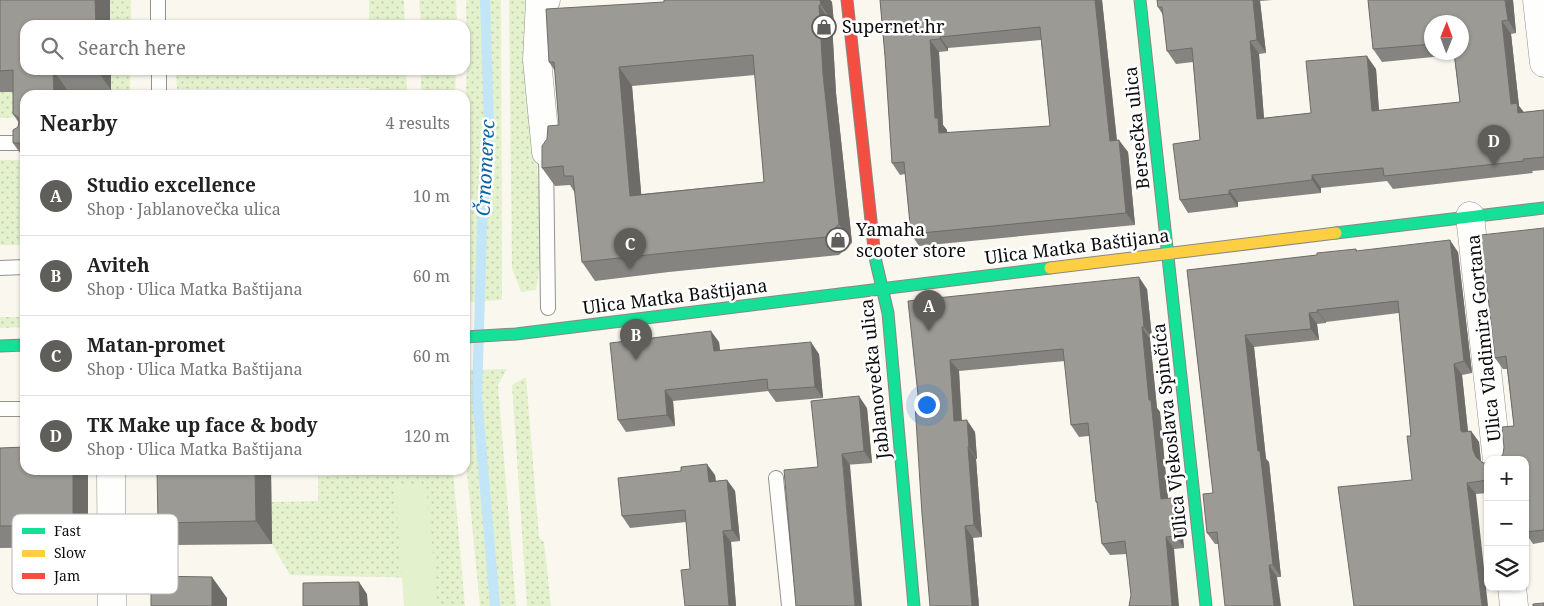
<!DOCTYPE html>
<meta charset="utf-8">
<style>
body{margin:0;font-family:"Noto Serif",serif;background:#f6f6f6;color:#222}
.controls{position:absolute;right:15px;bottom:15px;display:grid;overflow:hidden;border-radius:10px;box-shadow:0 1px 4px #0004}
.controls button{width:45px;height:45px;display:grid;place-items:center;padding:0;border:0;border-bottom:1px solid #e0e0e0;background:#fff;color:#222;font:25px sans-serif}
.compass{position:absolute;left:1424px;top:15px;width:45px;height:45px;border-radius:50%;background:#fff;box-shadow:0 1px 4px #0004;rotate:1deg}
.you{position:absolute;left:926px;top:404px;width:18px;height:18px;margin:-12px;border:4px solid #fff;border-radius:50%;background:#1a73e8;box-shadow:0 0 0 8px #1a73e833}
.badge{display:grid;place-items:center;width:32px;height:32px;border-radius:50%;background:#5f5e5b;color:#fff;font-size:16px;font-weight:700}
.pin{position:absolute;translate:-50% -41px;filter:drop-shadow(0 1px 2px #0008)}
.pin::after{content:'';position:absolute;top:26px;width:18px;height:15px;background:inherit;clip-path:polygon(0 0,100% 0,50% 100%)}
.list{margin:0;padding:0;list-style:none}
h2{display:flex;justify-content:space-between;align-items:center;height:65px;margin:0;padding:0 20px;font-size:21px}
h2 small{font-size:16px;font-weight:400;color:#767676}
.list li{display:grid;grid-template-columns:32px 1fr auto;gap:15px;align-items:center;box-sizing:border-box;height:80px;padding:0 20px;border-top:1px solid #e0e0e0}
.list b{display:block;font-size:19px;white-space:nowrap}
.list p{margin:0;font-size:16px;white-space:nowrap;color:#767676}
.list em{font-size:16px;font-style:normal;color:#767676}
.icon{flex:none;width:28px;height:28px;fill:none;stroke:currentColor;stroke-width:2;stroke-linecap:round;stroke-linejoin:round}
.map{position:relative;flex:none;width:1544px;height:606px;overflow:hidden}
.search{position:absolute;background:#fff;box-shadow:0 1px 4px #0004;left:20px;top:20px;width:450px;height:55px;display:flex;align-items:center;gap:12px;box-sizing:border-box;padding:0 18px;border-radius:15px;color:#767676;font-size:19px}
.panel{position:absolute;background:#fff;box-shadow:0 1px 4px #0004;left:20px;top:90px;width:450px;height:385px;border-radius:15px}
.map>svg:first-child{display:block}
.grass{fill:url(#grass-dots)}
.park{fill:#e3f1cd}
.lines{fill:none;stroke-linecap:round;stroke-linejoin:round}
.stream{stroke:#c2e6f7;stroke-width:10}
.lane-casing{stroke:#93928e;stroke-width:16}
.street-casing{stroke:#93928e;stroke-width:29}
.fast-casing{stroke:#8a8885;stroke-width:13}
.slow-casing{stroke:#8a8885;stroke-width:13}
.jam-casing{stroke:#8a8885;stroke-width:13}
.lane{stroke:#fefefd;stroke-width:14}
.street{stroke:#fefefd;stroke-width:28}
.fast{stroke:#16e098;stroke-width:11}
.slow{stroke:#ffcf43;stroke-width:11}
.jam{stroke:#f24e42;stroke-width:11}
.wall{fill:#868480;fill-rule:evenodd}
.shaded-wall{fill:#6d6c68}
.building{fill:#9c9a95;stroke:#6d6c68;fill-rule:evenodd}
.labels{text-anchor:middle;stroke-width:5;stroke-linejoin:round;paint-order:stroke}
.poi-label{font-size:18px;fill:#0c0c0c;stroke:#fff;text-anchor:start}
.street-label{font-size:18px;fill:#0c0c0c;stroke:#fff}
.water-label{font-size:19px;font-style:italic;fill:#0c66a6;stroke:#fff}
.key{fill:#fff;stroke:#b6b6b6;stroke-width:1}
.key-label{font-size:14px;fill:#0c0c0c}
</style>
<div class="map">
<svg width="1544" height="606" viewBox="0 0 1544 606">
<defs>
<pattern id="grass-dots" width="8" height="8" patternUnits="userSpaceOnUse" patternTransform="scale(1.25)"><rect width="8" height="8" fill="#e3f1cd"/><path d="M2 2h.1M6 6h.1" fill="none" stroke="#c2cdaf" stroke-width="1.8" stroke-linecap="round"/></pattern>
</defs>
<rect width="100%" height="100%" fill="#faf7ef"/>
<g class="grass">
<rect x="110" y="0" width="21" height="25"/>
<polygon points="369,0 404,0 405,25 369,25"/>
<polygon points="419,0 456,0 457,25 421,25"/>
<path d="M466 0H501L502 300 465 302C465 202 467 101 466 0Z"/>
<polygon points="509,0 528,0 538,186 551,187 536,290 521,292 512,268"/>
<polygon points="111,70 130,70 130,95 68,95 68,91 111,90"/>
<polygon points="406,70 407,95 370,95 369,88 177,89 176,71"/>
<polygon points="421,70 456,70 455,95 421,95"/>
<polygon points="27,91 25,95 25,117 0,118 0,92"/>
<rect x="0" y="160" width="25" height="85"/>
<polygon points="0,317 25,317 25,327 0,328"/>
<polygon points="507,369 498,385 516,606 480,606 465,452 465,370"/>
<polygon points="526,377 539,537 544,542 551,606 527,606 512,385"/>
<polygon points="398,470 453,470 465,606 425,606 423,578 290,575 272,544 271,502 318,501 318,476 397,474"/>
</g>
<polygon class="park" points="426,484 438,606 404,606 395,486"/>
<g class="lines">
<polyline class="stream" points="485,0 489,124 482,228 477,397 495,606"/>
<g class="lane-casing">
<g id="lane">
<polyline points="158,0 158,25"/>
<polyline points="159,70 159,95"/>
<polyline points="0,143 25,143"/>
<polyline points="546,156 548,308"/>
<polyline points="0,268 25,267"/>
<polyline points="0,409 25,409"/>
<polyline points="776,478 789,606"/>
</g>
</g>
<g class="street-casing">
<g id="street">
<polyline points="1537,0 1544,63"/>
<polyline points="546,152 537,60 540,1 546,0"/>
<polyline points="1470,216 1497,460"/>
<polyline points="111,470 112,606"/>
<polyline points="1512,587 1514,606"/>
</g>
</g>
<g class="fast-casing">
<g id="fast">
<polyline points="1140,0 1206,606"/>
<polyline points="1336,233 1544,208"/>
<polyline points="874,248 876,262 888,313 914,606"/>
<polyline points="465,337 516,334 1050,268"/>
<polyline points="0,346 25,345"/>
</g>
</g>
<g class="slow-casing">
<polyline id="slow" points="1050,268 1336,233"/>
</g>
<g class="jam-casing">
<polyline id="jam" points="847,0 874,248"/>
</g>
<use href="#lane" class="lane"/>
<use href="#street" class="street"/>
<use href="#fast" class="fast"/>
<use href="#slow" class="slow"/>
<use href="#jam" class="jam"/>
</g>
<g class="wall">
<polygon points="0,0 110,0 110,25 25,25 25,70 111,70 111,90 68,91 25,95 25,160 13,143 19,123 13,114 13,92 0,92"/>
<path d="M664 0H830L832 2 834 24H832L836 93 852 243 839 255 669 272 595 281 582 262 575 193 570 185 555 186 542 168 559 125 555 71 549 62 664 2ZM755 75 764 182 641 194 632 86Z"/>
<path d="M880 0H1102L1117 140 1128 152 1135 225 919 246 911 234 905 174 900 175 892 163 885 56ZM1041 40 1050 126 947 133V130L943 125 939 52 948 51V48Z"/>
<path d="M1157 0H1272L1260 1 1266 53 1259 54 1264 118 1311 113 1376 69 1379 111 1460 102 1454 55 1382 62 1373 49 1368 0H1513L1516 33 1511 34 1519 106 1524 112 1544 110V170L1532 171 1533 173 1393 189 1387 181 1321 188V193L1238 202V207L1188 213 1180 200 1200 140 1193 62 1176 64 1167 51 1163 15 1158 7ZM1432 22H1462V52H1432Z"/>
<polygon points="1544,228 1544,542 1533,544 1525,532 1525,460 1503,454 1514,426 1507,369 1503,369 1495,358"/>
<polygon points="1356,249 1357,251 1458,252 1472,373 1462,375 1468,431 1471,431 1479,442 1481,462 1483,463 1488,463 1488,493 1476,494 1412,480 1411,436 1399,313 1326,322 1326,323 1317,324 1319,340 1254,347 1266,459 1269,462 1281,577 1277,577 1218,544 1215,544 1207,533 1213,493 1187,270 1317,255"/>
<polygon points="1147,289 1152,338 1150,339 1157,408 1160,412 1168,498 1180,509 1184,548 1174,549 1131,595 1127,554 1110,555 1102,544 1098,504 1096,502 1089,436 1079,437 1071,425 1065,361 959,371 962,420 975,432 977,459 976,459 982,537 973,538 979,606 919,404 908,301"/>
<polygon points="719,342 720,350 819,354 823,398 776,402 768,391 673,401 675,426 626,432 618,420"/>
<polygon points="867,408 872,463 818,467"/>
<polygon points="0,448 88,470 88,547 0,548"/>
<polygon points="271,470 272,544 174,545 158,523"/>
<polygon points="681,471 715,475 716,481 727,480 735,491 740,541 731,542 736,606 685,606 690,569 686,522 630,528 622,516"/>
</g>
<g class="shaded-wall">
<polygon points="95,0 110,0 110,25 96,25"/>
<polygon points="820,0 830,0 832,2 834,24 821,5"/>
<polygon points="1095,0 1102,0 1118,153 1110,141"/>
<polygon points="1253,0 1259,0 1260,1 1266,53 1257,40"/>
<polygon points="1505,0 1513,0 1516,33 1508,20"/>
<polygon points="819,5 832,24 836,93 852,243 839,224 823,74"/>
<polygon points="1502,21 1511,34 1519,106 1526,116 1527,126 1511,104"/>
<polygon points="940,37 948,48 948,51 940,39"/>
<polygon points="930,40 939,52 943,125 947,130 948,145 939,133 935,118"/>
<polygon points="1250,41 1259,54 1265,132 1257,119"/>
<polygon points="1367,56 1376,69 1380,124 1372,111"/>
<polygon points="619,67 632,86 643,214 630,196"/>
<polygon points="53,70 68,91 68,95 54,95"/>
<polygon points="97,70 111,70 111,90"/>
<polygon points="1119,140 1128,152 1135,225 1126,213"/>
<polygon points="1312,175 1321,188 1321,193 1312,180"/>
<polygon points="1229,190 1238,202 1238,207 1229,194"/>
<polygon points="1450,240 1458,252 1472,373 1464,361"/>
<polygon points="1139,277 1147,289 1152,338 1144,327"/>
<polygon points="1317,310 1326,322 1326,323 1318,312"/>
<polygon points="1309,313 1317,324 1319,340 1311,329"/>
<polygon points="1142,327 1150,339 1157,408 1160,412 1169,510 1161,499 1149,400"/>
<polygon points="711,331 719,342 721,362 714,351"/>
<polygon points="1245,335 1254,347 1266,459 1269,462 1281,577 1273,565 1258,451"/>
<polygon points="811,342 819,354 823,398 815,387"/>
<polygon points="950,360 959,371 962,433 954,421"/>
<polygon points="1454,364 1462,375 1469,442 1461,431"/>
<polygon points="665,390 673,401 675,426 667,415"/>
<polygon points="859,396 867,408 872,463 864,451"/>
<polygon points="967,420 975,432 977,459 969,447"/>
<polygon points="1471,431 1479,442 1481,462 1476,457 1473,450"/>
<polygon points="968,447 976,459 982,537 974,525"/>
<polygon points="842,454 850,465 862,606 855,606"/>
<polygon points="707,464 715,475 717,493 709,482"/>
<polygon points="73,470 88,470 88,547 73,526"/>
<polygon points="255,470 271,470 272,544 256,521"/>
<polygon points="727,480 735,491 740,541 732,530"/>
<polygon points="1467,483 1476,494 1488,606 1482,606"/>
<polygon points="1172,498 1180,509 1184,548 1176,536"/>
<polygon points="965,526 973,538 979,606 972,606"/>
<polygon points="723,531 731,542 736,606 729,606"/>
<polygon points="1166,537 1174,549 1179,606 1172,606"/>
<polygon points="1269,565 1277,577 1281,606 1274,606"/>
<polygon points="212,577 227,598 227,606 212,606"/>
<polygon points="359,582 367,594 368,606 360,606"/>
</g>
<g class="building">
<polygon points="0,0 95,0 96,25 25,25 25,70 57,70 53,70 54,95 25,95 25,143 13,143 13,130 18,127 19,122 18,117 13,114 13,70 0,71"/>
<path d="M664 0H820L821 5H819L823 74 839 224 826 237 656 254 582 262 573 176H564L563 166 542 168V146L547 139 548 126 559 125 554 62H549L546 9 664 2ZM753 55 764 182 630 196 619 67Z"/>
<path d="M880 0H1095L1110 141 1119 140 1126 213 911 234 904 162 892 163 885 56ZM1040 27 1050 126 939 133 938 118H935L930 40 940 39V37Z"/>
<polygon points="1157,0 1253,0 1257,40 1250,41 1257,119 1311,113 1306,61 1367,56 1372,111 1460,102 1454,52 1462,52 1462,22 1432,22 1432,44 1373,49 1368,0 1505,0 1508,20 1502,21 1511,104 1517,103 1518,113 1544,110 1544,157 1523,159 1524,161 1384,176 1383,168 1312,175 1312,180 1229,190 1229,194 1180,200 1173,144 1200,140 1192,48 1167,51 1162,7 1158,7"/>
<polygon points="1544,228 1544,530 1525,532 1525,460 1499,460 1503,454 1504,447 1502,427 1514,426 1506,356 1495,358 1481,235"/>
<polygon points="1450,240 1464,361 1454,364 1461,431 1463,432 1471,431 1473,450 1476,457 1483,463 1488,463 1488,480 1467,483 1482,606 1354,606 1338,487 1412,480 1407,436 1411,436 1398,301 1317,310 1318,312 1309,313 1311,329 1245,335 1258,451 1260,451 1273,565 1269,565 1274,606 1225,606 1217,532 1207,533 1203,494 1213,493 1187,270 1317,255 1317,253 1356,249 1356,251"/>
<polygon points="1139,277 1144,327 1142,327 1149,400 1151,400 1161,499 1172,498 1176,536 1166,537 1172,606 1129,606 1131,595 1125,541 1102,544 1097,502 1096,502 1088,423 1071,425 1063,349 950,360 954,421 967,420 969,447 968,447 974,525 965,526 972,606 930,606 922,514 915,404 919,404 908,301"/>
<polygon points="711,331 714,351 811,342 815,387 768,390 767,379 665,390 667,415 618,420 610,343"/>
<polygon points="859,396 864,451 842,454 855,606 796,606 784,470 818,467 811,401"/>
<polygon points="25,447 25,470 73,470 73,526 0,526 0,448"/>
<polygon points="707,464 709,482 727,480 732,530 723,531 729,606 685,606 681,570 690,569 685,510 622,516 618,478 681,471 681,467"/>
<polygon points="157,470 255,470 256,521 158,523"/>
<polygon points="151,576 212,577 212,606 151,606"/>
<polygon points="359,582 360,606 303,606 303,583"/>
<polygon points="1544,603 1544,606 1533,606 1533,604"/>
</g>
<defs>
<g id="shop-ring" transform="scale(1.25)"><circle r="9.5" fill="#fff" stroke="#5f5e5b" stroke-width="1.5"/><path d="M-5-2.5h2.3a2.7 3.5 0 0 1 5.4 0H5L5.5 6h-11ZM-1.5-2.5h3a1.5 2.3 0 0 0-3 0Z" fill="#5f5e5b"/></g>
</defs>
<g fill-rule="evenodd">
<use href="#shop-ring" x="824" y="27"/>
<use href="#shop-ring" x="838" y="240"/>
</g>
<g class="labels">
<g class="poi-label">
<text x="842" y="33">Supernet.hr</text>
<text x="856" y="236">Yamaha<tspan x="856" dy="21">scooter store</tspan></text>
</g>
<g class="street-label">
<text transform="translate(1137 128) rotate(-96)" y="6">Bersečka ulica</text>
<text transform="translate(1077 247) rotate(-7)" y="6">Ulica Matka Baštijana</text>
<text transform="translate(675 297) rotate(-7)" y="6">Ulica Matka Baštijana</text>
<text transform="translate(1484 338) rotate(-96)" y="6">Ulica Vladimira Gortana</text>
<text transform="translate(875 379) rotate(-96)" y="6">Jablanovečka ulica</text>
<text transform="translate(1170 431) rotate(-96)" y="6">Ulica Vjekoslava Spinčića</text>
</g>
<g class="water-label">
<text transform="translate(485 168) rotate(-87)" y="7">Črnomerec</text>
</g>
</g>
<rect x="12" y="514" width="166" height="80" rx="8" class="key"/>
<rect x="22" y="528" width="23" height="6" fill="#16e098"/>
<rect x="22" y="550" width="23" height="7" fill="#ffcf43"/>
<rect x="22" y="573" width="23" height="6" fill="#f24e42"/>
<g class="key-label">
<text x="54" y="536">Fast</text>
<text x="54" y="558">Slow</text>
<text x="54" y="581">Jam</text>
</g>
</svg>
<div class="controls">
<button>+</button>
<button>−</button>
<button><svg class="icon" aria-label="layers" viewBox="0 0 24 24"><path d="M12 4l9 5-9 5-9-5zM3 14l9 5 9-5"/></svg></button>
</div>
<svg class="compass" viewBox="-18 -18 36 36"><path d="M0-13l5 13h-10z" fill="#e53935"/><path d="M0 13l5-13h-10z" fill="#767676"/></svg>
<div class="you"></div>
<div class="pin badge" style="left:929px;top:331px">A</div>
<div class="pin badge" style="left:636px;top:360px">B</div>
<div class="pin badge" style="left:630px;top:269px">C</div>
<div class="pin badge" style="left:1494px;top:166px">D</div>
<div class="search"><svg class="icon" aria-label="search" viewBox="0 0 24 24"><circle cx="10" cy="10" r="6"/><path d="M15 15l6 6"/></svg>Search here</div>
<section class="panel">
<h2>Nearby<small>4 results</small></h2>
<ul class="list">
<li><span class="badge">A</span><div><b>Studio excellence</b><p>Shop · Jablanovečka ulica</p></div><em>10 m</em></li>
<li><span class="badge">B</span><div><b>Aviteh</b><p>Shop · Ulica Matka Baštijana</p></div><em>60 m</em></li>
<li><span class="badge">C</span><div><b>Matan-promet</b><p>Shop · Ulica Matka Baštijana</p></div><em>60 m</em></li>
<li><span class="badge">D</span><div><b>TK Make up face &amp; body</b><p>Shop · Ulica Matka Baštijana</p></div><em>120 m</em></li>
</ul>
</section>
</div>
